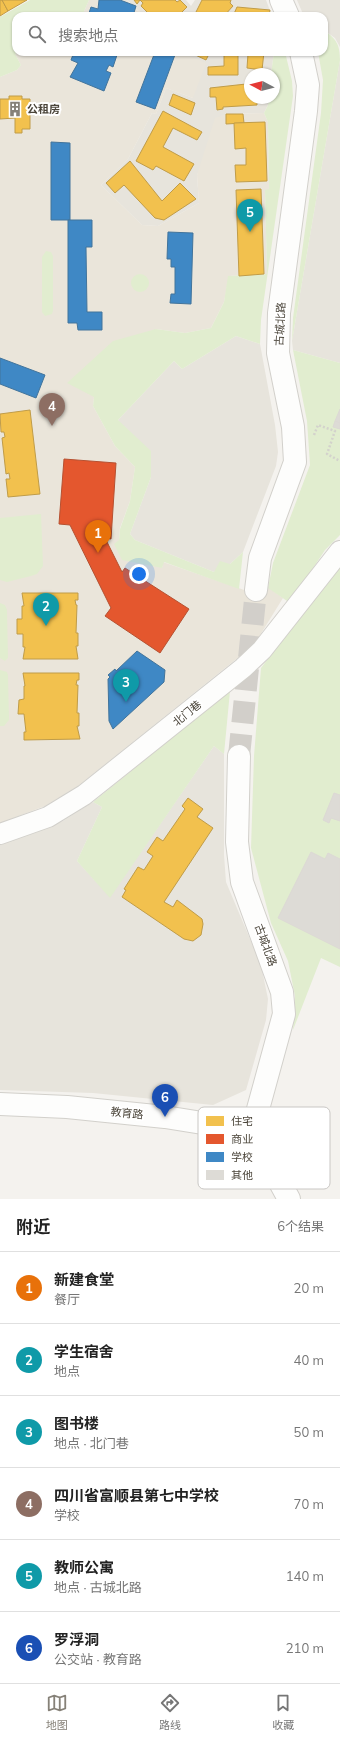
<!DOCTYPE html>
<html lang="zh">
<meta charset="utf-8">
<style>
body{margin:0;font-family:Mulish,"Noto Sans SC",sans-serif;background:#f6f6f6;color:#222}
.compass{position:absolute;left:244px;top:68px;width:36px;height:36px;border-radius:50%;background:#fff;box-shadow:0 1px 3px #0004;rotate:277deg}
.you{position:absolute;left:139px;top:574px;width:14px;height:14px;margin:-10px;border:3px solid #fff;border-radius:50%;background:#1a73e8;box-shadow:0 0 0 6px #1a73e833}
.badge{display:grid;place-items:center;width:26px;height:26px;border-radius:50%;background:#868178;color:#fff;font-size:13px;font-weight:700}
.pin{position:absolute;translate:-50% -33px;filter:drop-shadow(0 1px 2px #0008)}
.pin::after{content:'';position:absolute;top:21px;width:14px;height:12px;background:inherit;clip-path:polygon(0 0,100% 0,50% 100%)}
.list{margin:0;padding:0;list-style:none}
h2{display:flex;justify-content:space-between;align-items:center;height:52px;margin:0;padding:0 16px;font-size:17px}
h2 small{font-size:13px;font-weight:400;color:#767676}
.list li{display:grid;grid-template-columns:26px 1fr auto;gap:12px;align-items:center;box-sizing:border-box;height:72px;padding:0 16px;border-top:1px solid #e0e0e0}
.list b{display:block;font-size:15px;white-space:nowrap}
.list p{margin:0;font-size:13px;white-space:nowrap;color:#767676}
.list em{font-size:13px;font-style:normal;color:#767676}
.icon{flex:none;width:22px;height:22px;fill:none;stroke:currentColor;stroke-width:2;stroke-linecap:round;stroke-linejoin:round}
.map{position:relative;flex:none;width:340px;height:1199px;overflow:hidden}
.search{position:absolute;background:#fff;box-shadow:0 1px 3px #0004;left:12px;right:12px;top:12px;height:44px;display:flex;align-items:center;gap:10px;box-sizing:border-box;padding:0 14px;border-radius:12px;color:#767676;font-size:15px}
.sheet{height:484px;background:#fff}
nav{display:flex;justify-content:space-around;align-items:center;box-sizing:border-box;height:56px;border-top:1px solid #e0e0e0;background:#fff;font-size:11px;color:#767676}
nav a{display:grid;justify-items:center;gap:2px}
nav .on{color:#868178}
.map>svg:first-child{display:block}
.residential{fill:#e7e4dc}
.education{fill:#eae5da}
.green{fill:#e1edcf}
.homes{fill:#f2c14e;stroke:#c09c48}
.shops{fill:#e4572e;stroke:#b65131}
.schools{fill:#3f88c5;stroke:#42749b}
.building{fill:#dddbd6;stroke:#dcd9d4}
.lines{fill:none;stroke-linecap:round;stroke-linejoin:round}
.tertiary-tunnel{stroke:#d2cfca;stroke-width:22;stroke-dasharray:22 11;stroke-linecap:butt}
.minor-casing{stroke:#d2d0cb;stroke-width:22}
.tertiary-casing{stroke:#d2d0cb;stroke-width:24}
.path{stroke:#d3d2cc;stroke-width:2.5;stroke-dasharray:2 2;stroke-linecap:butt}
.minor{stroke:#fdfdfc;stroke-width:20}
.tertiary{stroke:#fdfdfc;stroke-width:22}
.labels{text-anchor:middle;stroke-width:4;stroke-linejoin:round;paint-order:stroke}
.poi-label{font-size:11px;font-weight:bold;fill:#4a4439;stroke:#fff;text-anchor:start}
.street-label{font-size:11px;fill:#4a4439;stroke:#fff}
.key{fill:#fff;stroke:#c9c7c4;stroke-width:1}
.key-label{font-size:11px;fill:#4a4439}
</style>
<div class="map">
<svg width="340" height="1199" viewBox="0 0 340 1199">
<rect width="100%" height="100%" fill="#f4f2ee"/>
<g class="residential">
<polygon points="127,0 186,0 191,6 195,0 266,0 272,16 144,16"/>
<polygon points="297,0 340,0 340,47 335,38 324,30 324,16 305,16 303,14"/>
<polygon points="179,52 274,52 271,74 250,74 250,98 269,98 268,105 264,113 226,114 197,175 199,203 158,226 142,225 101,185 128,159 152,113 156,114 166,88 193,98"/>
<polygon points="340,60 340,363 293,350 292,341"/>
<polygon points="236,336 260,344 275,425 278,452 276,466 243,552 230,564 214,572 135,540 130,534 151,477 118,420 174,361 182,369"/>
<polygon points="214,746 224,754 224,855 226,882 261,965 268,999 266,1020 246,1090 213,1105 93,1093 0,1090 0,844 37,832 63,821 93,802 102,807 77,861 110,897"/>
</g>
<g class="education">
<polygon points="89,0 127,0 130,4 136,6 136,9 144,16 82,16"/>
<polygon points="19,52 179,52 206,63 193,98 166,88 156,114 152,113 128,159 101,185 142,225 158,226 199,203 197,175 215,118 226,114 264,113 268,122 269,190 265,190 267,274 229,276 224,302 211,328 185,333 156,329 94,397 93,406 115,446 135,467 130,501 120,528 119,540 162,568 163,562 250,592 269,588 283,598 257,640 250,648 78,786 45,806 0,823 0,77 17,70 21,65 15,54"/>
</g>
<g class="green">
<polygon points="30,0 89,0 82,16 16,16 16,52 19,52 15,54 21,65 17,70 0,77 0,17"/>
<path d="M324 30C336 39 340 44 340 60L292 341 293 318 321 113 323 80 318 52H324Z"/>
<polygon points="274,52 285,52 292,81 293,96 261,320 260,344 236,336 182,369 174,361 118,420 151,451 151,477 130,534 135,540 214,572 220,561 230,564 243,552 239,589 164,562 162,568 122,560 114,544 119,540 120,529 130,501 135,467 115,446 93,406 94,397 67,383 113,341 156,329 185,333 211,328 224,302 228,276 267,274 265,190 269,189 268,122 264,113 268,105 269,98 274,98 274,74 271,74"/>
<polygon points="46,251 51,252 53,256 53,311 52,314 45,316 42,312 42,257"/>
<circle cx="140" cy="283" r="9"/>
<polygon points="293,350 340,363 340,535 325,550 290,603 268,588 273,563 310,465 307,421"/>
<polygon points="41,514 43,566 37,574 31,576 7,582 0,580 0,518"/>
<polygon points="340,563 340,967 321,958 293,1030 295,996 288,961 271,923 251,848 254,756 261,668"/>
<polygon points="0,603 5,605 7,610 8,658 5,661 0,658"/>
<polygon points="0,670 7,672 8,675 9,720 4,726 0,726"/>
<polygon points="230,691 224,754 214,746 110,898 77,861 102,807 93,802"/>
</g>
<g class="homes">
<polygon points="0,0 2,0 8,11 0,16"/>
<polygon points="2,0 27,0 8,11"/>
<polygon points="134,0 175,0 177,2 180,0 187,7 178,16 151,16 141,6 143,3 140,0 137,4"/>
<polygon points="202,0 231,0 230,3 233,6 224,16 194,16"/>
<polygon points="237,7 270,10 269,16 233,16"/>
<polygon points="189,52 210,52 206,60"/>
<polygon points="224,52 238,52 238,75 208,75 208,67 224,66"/>
<polygon points="244,52 264,52 262,70 247,68 248,54 244,54"/>
<polygon points="250,80 250,98 262,98 262,100 257,100 257,105 223,107 223,109 217,110 216,97 210,97 210,88 246,84 246,82"/>
<polygon points="173,94 195,103 191,115 169,105"/>
<polygon points="9,96 22,96 22,99 30,99 30,129 22,129 22,133 15,133 15,118 0,119 0,99 9,99"/>
<polygon points="163,111 202,132 197,140 173,128 163,147 194,164 184,181 156,166 153,170 136,161"/>
<polygon points="226,114 243,114 244,123 226,124"/>
<polygon points="265,122 267,181 236,182 235,165 246,165 246,148 235,149 234,123"/>
<polygon points="130,161 162,201 180,183 196,199 164,220 155,218 124,185 115,193 106,183"/>
<polygon points="261,189 264,274 239,276 236,190"/>
<polygon points="30,410 40,494 8,497 6,479 10,479 9,473 6,474 2,438 5,437 4,432 1,432 0,414"/>
<polygon points="22,593 78,593 78,600 75,600 76,605 77,605 76,633 78,633 78,646 76,646 78,659 23,659 25,647 23,647 23,634 17,634 17,619 22,619 22,606 24,606"/>
<polygon points="23,673 79,673 79,680 77,680 76,685 78,685 77,713 79,713 79,726 77,726 80,739 24,740 24,732 26,732 24,714 18,714 19,700 24,699 24,686 25,686"/>
<polygon points="188,798 203,809 197,817 213,828 164,902 173,907 177,900 202,919 203,924 201,935 193,941 184,939 122,897 126,890 124,889 138,867 144,870 153,856 147,852 157,837 163,841 185,809 182,806"/>
</g>
<polygon class="shops" points="64,459 116,463 111,539 105,538 122,572 125,568 189,609 160,653 105,616 111,608 70,525 59,524"/>
<g class="schools">
<polygon points="99,0 120,0 136,6 133,16 88,16 91,7 98,9"/>
<polygon points="74,52 118,52 113,67 109,65 106,71 111,73 104,91 70,77 78,63 71,60"/>
<polygon points="155,52 176,52 155,109 136,102"/>
<polygon points="51,142 70,143 70,220 51,220"/>
<polygon points="68,220 92,220 92,247 86,247 87,312 102,312 102,330 78,330 77,323 68,323"/>
<polygon points="168,232 193,233 191,304 170,303 171,294 175,294 175,267 171,267 171,259 167,259"/>
<polygon points="0,358 45,375 36,398 0,384"/>
<polygon points="137,651 165,670 164,682 113,729 109,721 108,679 110,677 108,675 115,669 116,671"/>
</g>
<g class="building">
<polygon points="340,409 340,423 335,421"/>
<polygon points="335,421 340,423 340,429 333,427"/>
<polygon points="334,793 340,795 340,821 331,818 329,823 323,820"/>
<polygon points="311,852 325,859 328,853 340,859 340,949 278,918"/>
</g>
<g class="lines">
<polyline class="tertiary-tunnel" points="239,756 256,590"/>
<g class="minor-casing">
<polyline id="minor" points="0,834 48,817 84,795 243,668 262,650 340,551"/>
</g>
<g class="tertiary-casing">
<g id="tertiary">
<polyline points="281,0 288,16"/>
<polyline points="256,590 260,558 295,462 293,427 278,353 279,313 306,111 308,85 301,52"/>
<polyline points="239,756 237,842 242,882 282,992 284,1014 252,1131"/>
<polyline points="0,1104 67,1107 165,1117 252,1131"/>
<polyline points="252,1131 289,1199"/>
</g>
</g>
<polyline class="path" points="314,435 318,425 335,431 327,454 340,461"/>
<use href="#minor" class="minor"/>
<use href="#tertiary" class="tertiary"/>
</g>
<defs>
<g id="building-bare" transform="scale(1.2)"><path d="M-4-6H4V6H1V3H-1V6H-4ZM-2.5-4.3h1.7v1.8h-1.7ZM.8-4.3h1.7v1.8H.8ZM-2.5-1h1.7V.8h-1.7ZM.8-1h1.7V.8H.8Z" fill="#868178" stroke="#fff" stroke-width="2.5" paint-order="stroke"/></g>
</defs>
<g fill-rule="evenodd">
<use href="#building-bare" x="15" y="109"/>
</g>
<g class="labels">
<g class="poi-label">
<text x="27" y="113">公租房</text>
</g>
<g class="street-label">
<text transform="translate(280 324) rotate(-87)" y="4">古城北路</text>
<text transform="translate(187 713) rotate(-39)" y="4">北门巷</text>
<text transform="translate(266 945) rotate(70)" y="4">古城北路</text>
<text transform="translate(127 1113) rotate(6)" y="4">教育路</text>
</g>
</g>
<rect x="198" y="1107" width="132" height="82" rx="6" class="key"/>
<rect x="206" y="1116" width="18" height="10" fill="#f2c14e"/>
<rect x="206" y="1134" width="18" height="10" fill="#e4572e"/>
<rect x="206" y="1152" width="18" height="10" fill="#3f88c5"/>
<rect x="206" y="1170" width="18" height="10" fill="#dddbd6"/>
<g class="key-label">
<text x="231" y="1125">住宅</text>
<text x="231" y="1143">商业</text>
<text x="231" y="1161">学校</text>
<text x="231" y="1179">其他</text>
</g>
</svg>
<svg class="compass" viewBox="-18 -18 36 36"><path d="M0-13l5 13h-10z" fill="#e53935"/><path d="M0 13l5-13h-10z" fill="#767676"/></svg>
<div class="you"></div>
<div class="pin badge" style="left:98px;top:553px;background:#e8710a">1</div>
<div class="pin badge" style="left:46px;top:626px;background:#0f9aa8">2</div>
<div class="pin badge" style="left:126px;top:702px;background:#0f9aa8">3</div>
<div class="pin badge" style="left:52px;top:426px;background:#8d6e63">4</div>
<div class="pin badge" style="left:250px;top:232px;background:#0f9aa8">5</div>
<div class="pin badge" style="left:165px;top:1117px;background:#1a4fb4">6</div>
<div class="search"><svg class="icon" aria-label="search" viewBox="0 0 24 24"><circle cx="10" cy="10" r="6"/><path d="M15 15l6 6"/></svg>搜索地点</div>
</div>
<section class="sheet">
<h2>附近<small>6个结果</small></h2>
<ul class="list">
<li><span class="badge" style="background:#e8710a">1</span><div><b>新建食堂</b><p>餐厅</p></div><em>20 m</em></li>
<li><span class="badge" style="background:#0f9aa8">2</span><div><b>学生宿舍</b><p>地点</p></div><em>40 m</em></li>
<li><span class="badge" style="background:#0f9aa8">3</span><div><b>图书楼</b><p>地点 · 北门巷</p></div><em>50 m</em></li>
<li><span class="badge" style="background:#8d6e63">4</span><div><b>四川省富顺县第七中学校</b><p>学校</p></div><em>70 m</em></li>
<li><span class="badge" style="background:#0f9aa8">5</span><div><b>教师公寓</b><p>地点 · 古城北路</p></div><em>140 m</em></li>
<li><span class="badge" style="background:#1a4fb4">6</span><div><b>罗浮洞</b><p>公交站 · 教育路</p></div><em>210 m</em></li>
</ul>
</section>
<nav>
<a class="on"><svg class="icon" aria-label="map" viewBox="0 0 24 24"><path d="M3 6l6-2 6 2 6-2v14l-6 2-6-2-6 2zM9 4v14M15 6v14"/></svg>地图</a>
<a><svg class="icon" aria-label="directions" viewBox="0 0 24 24"><path d="M12 3l9 9-9 9-9-9zM9 14v-3h6M13 9l2 2-2 2"/></svg>路线</a>
<a><svg class="icon" aria-label="saved" viewBox="0 0 24 24"><path d="M7 4h10v16l-5-4-5 4z"/></svg>收藏</a>
</nav>
